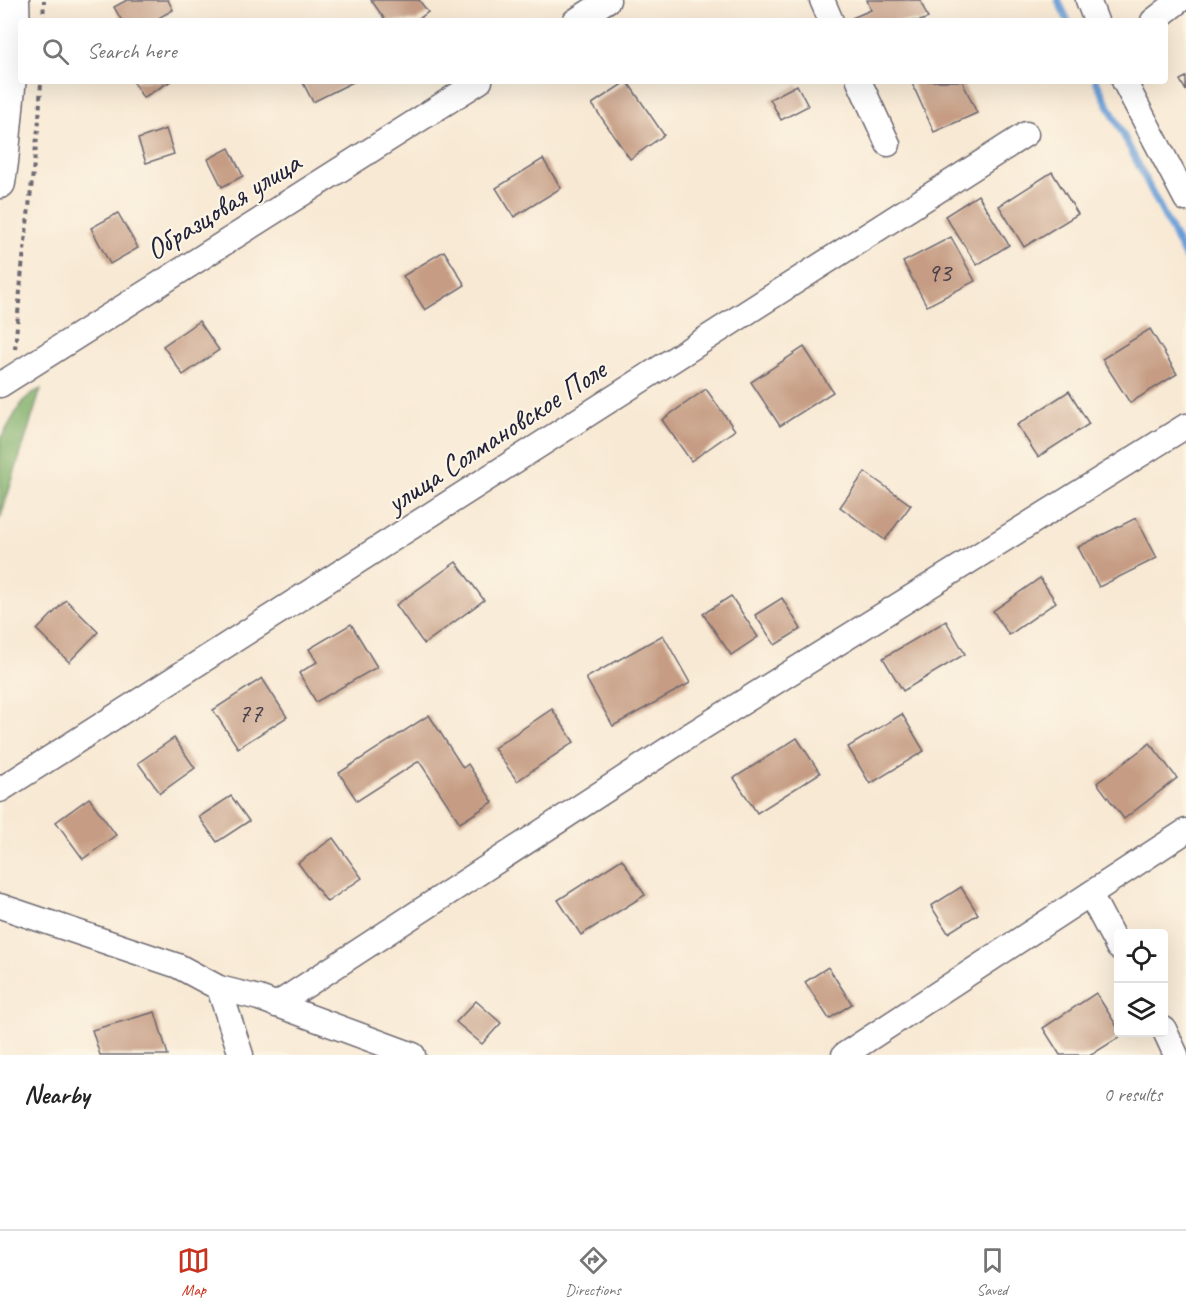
<!DOCTYPE html>
<meta charset="utf-8">
<style>
body{margin:0;font-family:Caveat,sans-serif;background:#f6f6f6;color:#222}
.controls{position:absolute;right:18px;bottom:18px;display:grid;overflow:hidden;border-radius:6px;box-shadow:0 6px 24px #0002}
.controls button{width:54px;height:54px;display:grid;place-items:center;padding:0;border:0;border-bottom:2px solid #e0e0e0;background:#fff;color:#222;font:30px sans-serif}
.list{margin:0;padding:0;list-style:none}
h2{display:flex;justify-content:space-between;align-items:center;height:78px;margin:0;padding:0 24px;font-size:26px}
h2 small{font-size:20px;font-weight:400;color:#767676}
.icon{flex:none;width:33px;height:33px;fill:none;stroke:currentColor;stroke-width:2;stroke-linecap:round;stroke-linejoin:round}
.map{position:relative;flex:none;width:1186px;height:1055px;overflow:hidden}
.search{position:absolute;background:#fff;box-shadow:0 6px 24px #0002;left:18px;right:18px;top:18px;height:66px;display:flex;align-items:center;gap:15px;box-sizing:border-box;padding:0 21px;border-radius:6px;color:#767676;font-size:22px}
.sheet{height:174px;background:#fff}
nav{display:flex;justify-content:space-around;align-items:center;box-sizing:border-box;height:84px;border-top:2px solid #e0e0e0;background:#fff;font-size:16px;color:#767676}
nav a{display:grid;justify-items:center;gap:3px}
nav .on{color:#c8321e}
.map>svg:first-child{display:block}
.forest{fill:#7eae68;stroke:#506852;stroke-width:1.5}
.lines{fill:none;stroke-linecap:round;stroke-linejoin:round}
.stream{stroke:#6b9fd7;stroke-width:7}
.building{fill:#c69d84}
.minor-casing{stroke:#6d6871;stroke-width:27}
.tertiary-casing{stroke:#6d6871;stroke-width:33}
.path{stroke:#6d6871;stroke-width:4;stroke-dasharray:4.5 4.5;stroke-linecap:butt}
.minor{stroke:#fff;stroke-width:24}
.tertiary{stroke:#fff;stroke-width:30}
.labels{text-anchor:middle;stroke-width:4.5;stroke-linejoin:round;paint-order:stroke}
.number-label{font-size:27px;fill:#4b414d}
.street-label{font-size:30px;fill:#22223b;stroke:#fcf5e5}
</style>
<div class="map">
<svg width="1186" height="1055" viewBox="0 0 1186 1055">
<rect width="100%" height="100%" fill="#fcf5e5"/>
<filter id="ink" filterUnits="userSpaceOnUse"><feTurbulence type="fractalNoise" baseFrequency=".0167" numOctaves="2"/><feDisplacementMap in="SourceGraphic" scale="12" xChannelSelector="R" yChannelSelector="G"/><feConvolveMatrix kernelMatrix="1 2 1 2 8 2 1 2 1" color-interpolation-filters="sRGB"/></filter>
<filter id="wash" filterUnits="userSpaceOnUse"><feTurbulence type="fractalNoise" baseFrequency=".008" numOctaves="4" result="noise"/><feDisplacementMap in="SourceGraphic" scale="24" xChannelSelector="R" yChannelSelector="G"/><feGaussianBlur stdDeviation="1.35" result="paint"/><feColorMatrix in="noise" values="0 0 0 0 0 0 0 0 0 0 0 0 0 0 0 0 0 1.4 0 .05"/><feComposite in="paint" operator="in"/></filter>
<g filter="url(#wash)">
<rect width="100%" height="100%" fill="#f8e9d4"/>
<polygon class="forest" points="41,389 0,519 0,440 22,402 31,394"/>
<g class="lines">
<g class="stream">
<polyline points="1058,0 1068,21"/>
<polyline points="1096,81 1186,259"/>
</g>
</g>
<g id="blocks">
<g class="building">
<polygon points="127,0 168,0 173,10 153,21 122,21 114,7"/>
<polygon points="371,0 419,0 428,12 416,21 386,21"/>
<polygon points="867,0 920,0 928,18 920,21 853,21 852,18 871,10"/>
<polygon points="1186,77 1186,91 1180,80"/>
<polygon points="133,81 171,81 143,98"/>
<polygon points="302,81 355,81 313,102"/>
<polygon points="627,81 664,135 630,159 592,104"/>
<polygon points="911,81 962,81 977,113 934,132"/>
<polygon points="797,85 808,106 781,120 770,99"/>
<polygon points="166,129 174,154 146,163 138,139"/>
<polygon points="229,148 243,176 222,187 208,159"/>
<polygon points="543,159 561,188 514,217 496,188"/>
<polygon points="1052,172 1078,214 1024,247 999,206"/>
<polygon points="978,195 1009,245 977,265 945,216"/>
<polygon points="118,213 138,248 110,264 91,228"/>
<polygon points="951,237 975,281 927,306 903,262"/>
<polygon points="444,251 465,285 425,310 403,276"/>
<polygon points="199,321 219,350 183,375 163,346"/>
<polygon points="1150,329 1177,374 1130,403 1102,359"/>
<polygon points="804,347 833,392 780,426 751,382"/>
<polygon points="706,389 735,430 691,461 662,420"/>
<polygon points="1069,391 1089,424 1038,457 1017,425"/>
<polygon points="865,472 911,505 885,540 840,507"/>
<polygon points="1136,518 1157,558 1099,587 1078,547"/>
<polygon points="456,562 484,600 424,644 396,605"/>
<polygon points="1040,578 1056,602 1009,635 993,611"/>
<polygon points="731,596 758,637 731,655 703,614"/>
<polygon points="782,598 801,629 775,645 755,615"/>
<polygon points="66,600 98,632 69,662 37,630"/>
<polygon points="946,621 965,654 903,691 883,658"/>
<polygon points="351,624 377,667 316,702 299,673 317,662 309,649"/>
<polygon points="663,635 690,683 613,726 586,678"/>
<polygon points="262,678 287,717 238,748 213,710"/>
<polygon points="552,709 574,742 517,781 494,748"/>
<polygon points="902,714 924,751 870,784 848,747"/>
<polygon points="429,715 463,768 468,764 493,802 460,823 419,761 357,801 339,773"/>
<polygon points="174,738 195,768 160,793 138,763"/>
<polygon points="797,738 820,773 757,813 734,778"/>
<polygon points="1150,743 1177,778 1124,819 1097,783"/>
<polygon points="231,796 249,821 217,842 199,817"/>
<polygon points="89,798 116,835 83,859 56,822"/>
<polygon points="333,838 362,878 327,902 298,863"/>
<polygon points="622,859 645,895 581,935 558,900"/>
<polygon points="961,887 978,914 948,933 931,906"/>
<polygon points="828,967 852,1004 829,1019 805,982"/>
<polygon points="1096,993 1118,1028 1118,1032 1122,1032 1123,1035 1091,1055 1060,1055 1043,1028"/>
<polygon points="476,1001 501,1023 482,1044 456,1022"/>
<polygon points="155,1012 168,1055 100,1055 92,1030"/>
</g>
</g>
</g>
<g filter="url(#ink)">
<use href="#blocks" fill-opacity="0" stroke="#6d6871" stroke-width="1.5"/>
<g class="lines">
<g class="minor-casing">
<g id="minor">
<polyline points="822,0 831,21"/>
<polyline points="1088,0 1096,21"/>
<polyline points="575,21 608,0"/>
<polyline points="1153,21 1180,0"/>
<polyline points="859,81 888,144"/>
<polyline points="1124,81 1186,199"/>
<polyline points="0,385 480,81"/>
<polyline points="0,790 1026,134"/>
<polyline points="1090,894 1118,947"/>
<polyline points="0,906 178,966 219,988 259,998 413,1055"/>
<polyline points="219,988 241,1055"/>
<polyline points="276,1005 687,737 1186,426"/>
<polyline points="1164,1029 1176,1055"/>
<polyline points="844,1055 1186,831"/>
</g>
</g>
<g class="tertiary-casing">
<polyline id="tertiary" points="0,183 3,162 15,34 14,0"/>
</g>
<g class="path">
<polyline points="43,21 44,0"/>
<polyline points="15,349 22,268 39,120 41,81"/>
</g>
<use href="#minor" class="minor"/>
<use href="#tertiary" class="tertiary"/>
</g>
</g>
<g class="labels">
<g class="number-label">
<text x="939" y="281">93</text>
<text x="250" y="722">77</text>
</g>
<g class="street-label">
<text transform="translate(223 206) rotate(-32)" y="10">Образцовая улица</text>
<text transform="translate(496 436) rotate(-33)" y="10">улица Солмановское Поле</text>
</g>
</g>
</svg>
<div class="controls">
<button><svg class="icon" aria-label="locate" viewBox="0 0 24 24"><circle cx="12" cy="12" r="6"/><path d="M12 2v4M12 18v4M2 12h4M18 12h4"/></svg></button>
<button><svg class="icon" aria-label="layers" viewBox="0 0 24 24"><path d="M12 4l9 5-9 5-9-5zM3 14l9 5 9-5"/></svg></button>
</div>
<div class="search"><svg class="icon" aria-label="search" viewBox="0 0 24 24"><circle cx="10" cy="10" r="6"/><path d="M15 15l6 6"/></svg>Search here</div>
</div>
<section class="sheet">
<h2>Nearby<small>0 results</small></h2>
<ul class="list">
</ul>
</section>
<nav>
<a class="on"><svg class="icon" aria-label="map" viewBox="0 0 24 24"><path d="M3 6l6-2 6 2 6-2v14l-6 2-6-2-6 2zM9 4v14M15 6v14"/></svg>Map</a>
<a><svg class="icon" aria-label="directions" viewBox="0 0 24 24"><path d="M12 3l9 9-9 9-9-9zM9 14v-3h6M13 9l2 2-2 2"/></svg>Directions</a>
<a><svg class="icon" aria-label="saved" viewBox="0 0 24 24"><path d="M7 4h10v16l-5-4-5 4z"/></svg>Saved</a>
</nav>
